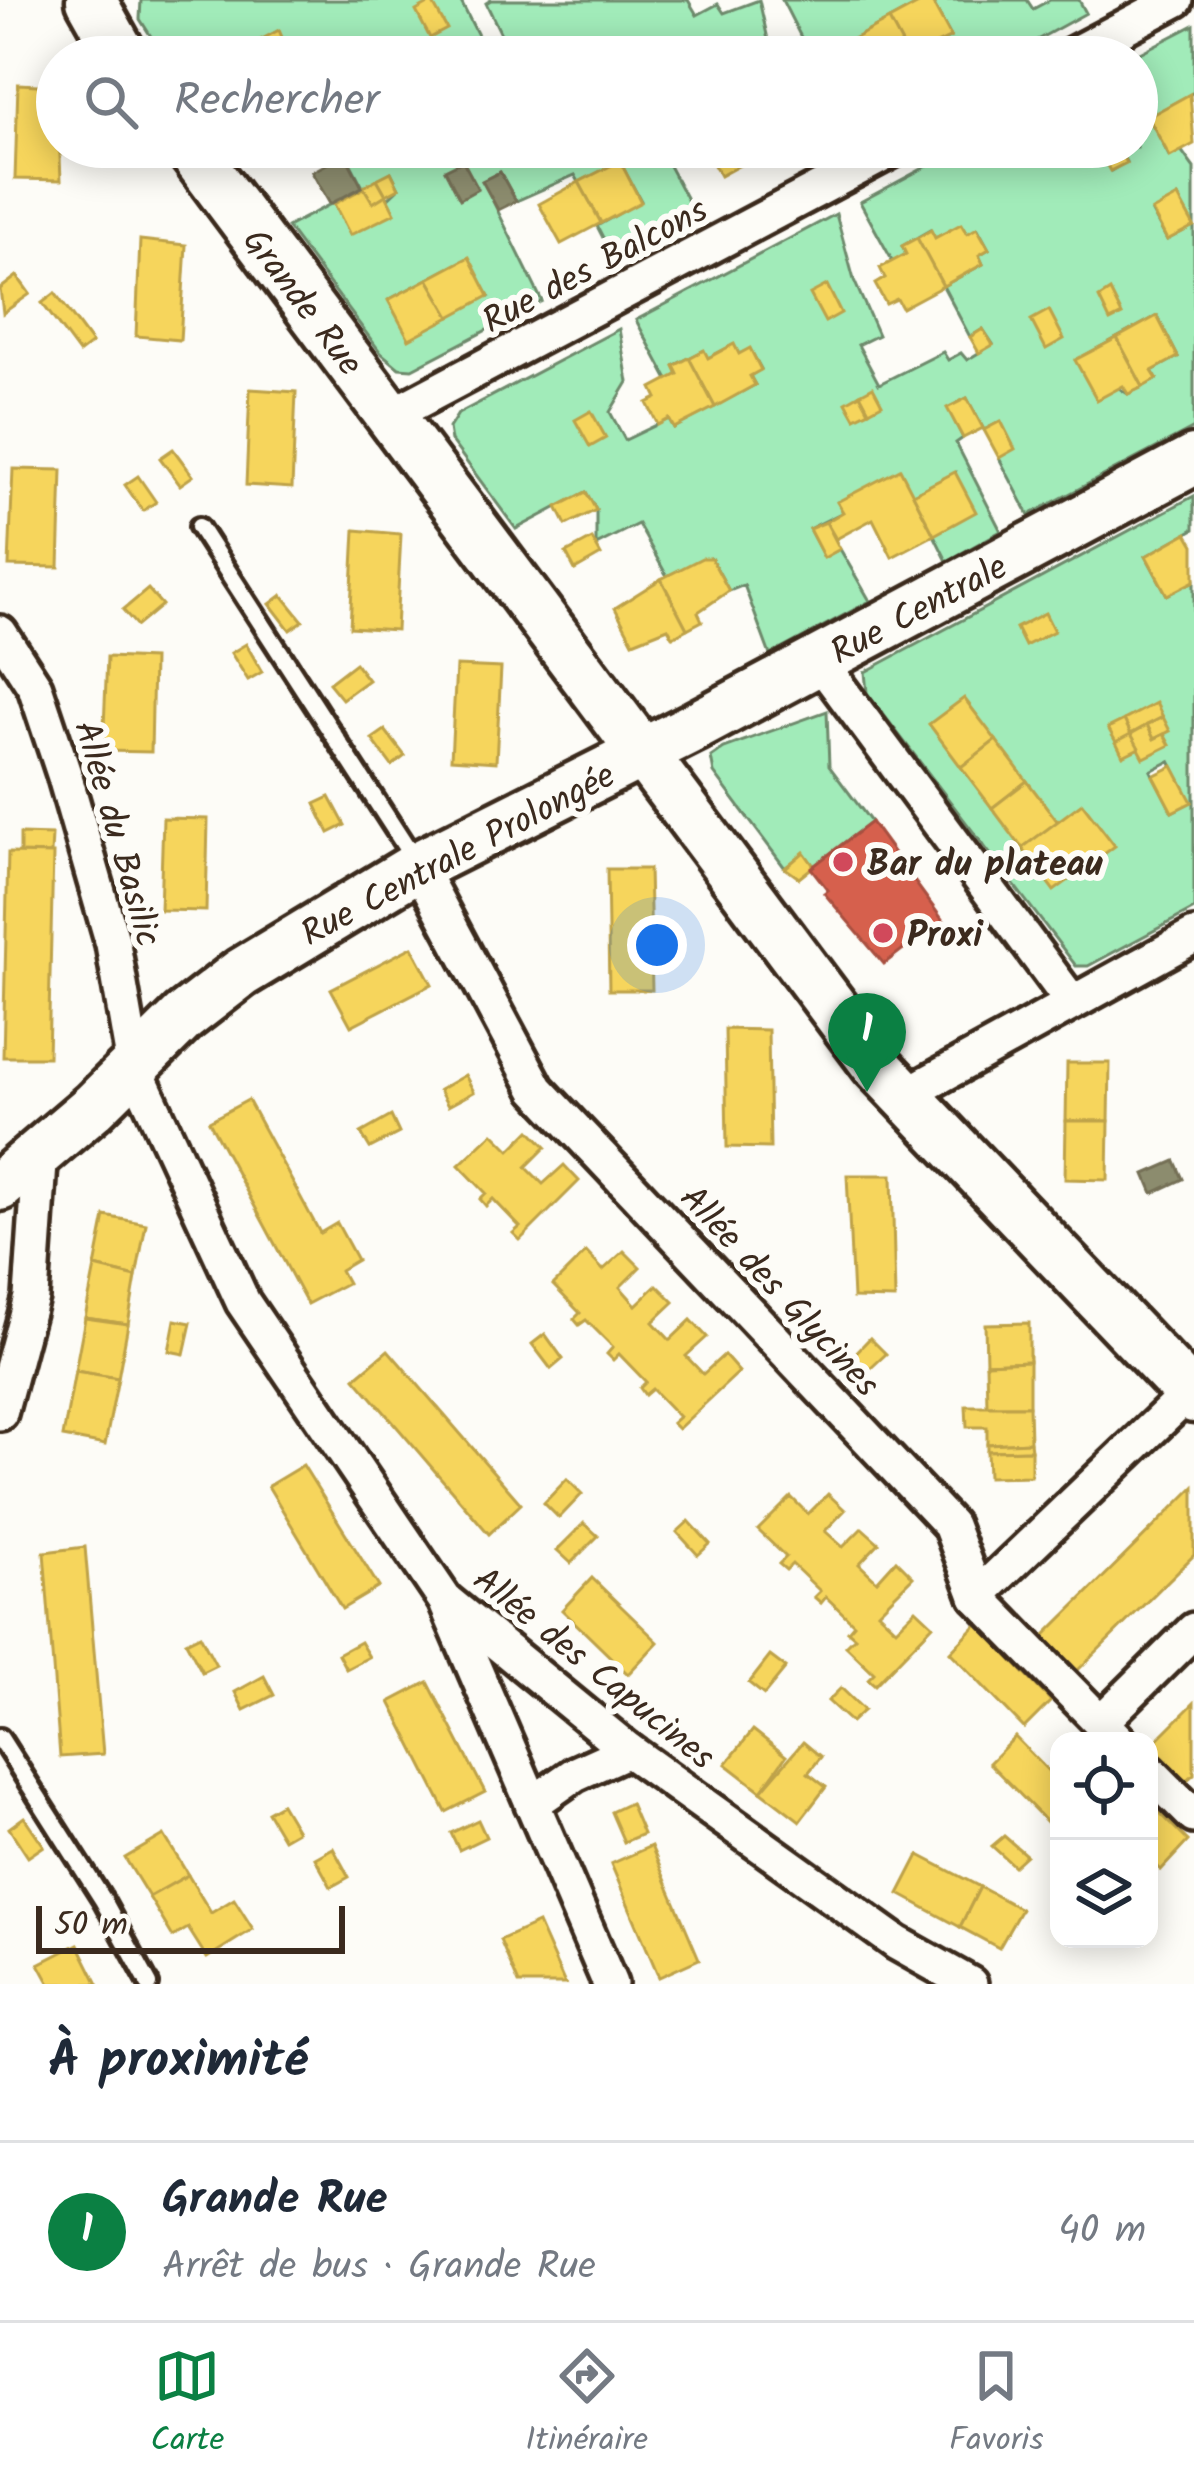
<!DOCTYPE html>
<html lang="fr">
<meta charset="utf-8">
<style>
body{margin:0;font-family:Kalam,sans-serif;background:#f6f6f7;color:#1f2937}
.controls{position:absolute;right:36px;bottom:36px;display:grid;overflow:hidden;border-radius:24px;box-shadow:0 6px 30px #0003}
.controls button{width:108px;height:108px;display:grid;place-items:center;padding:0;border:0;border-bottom:3px solid #e0e1e3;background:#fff;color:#1f2937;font:60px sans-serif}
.scale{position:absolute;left:36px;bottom:30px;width:309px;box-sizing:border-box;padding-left:12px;border:6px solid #3b2a1e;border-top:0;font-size:33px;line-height:42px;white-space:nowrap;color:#3b2a1e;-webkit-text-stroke:9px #fdfcf7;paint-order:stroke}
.you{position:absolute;left:657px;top:945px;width:42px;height:42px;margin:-30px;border:9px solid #fff;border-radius:50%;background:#1a73e8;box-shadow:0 0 0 18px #1a73e833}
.badge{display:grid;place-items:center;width:78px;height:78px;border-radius:50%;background:#0b8043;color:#fff;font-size:39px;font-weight:700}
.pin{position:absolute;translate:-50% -99px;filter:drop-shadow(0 3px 6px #0008)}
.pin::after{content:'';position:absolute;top:63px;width:42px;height:36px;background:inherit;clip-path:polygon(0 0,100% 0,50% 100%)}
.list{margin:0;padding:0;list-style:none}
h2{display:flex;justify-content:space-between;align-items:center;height:156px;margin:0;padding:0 48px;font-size:51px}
h2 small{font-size:39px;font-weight:400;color:#747a83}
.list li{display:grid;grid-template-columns:78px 1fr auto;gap:36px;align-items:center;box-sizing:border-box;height:180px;padding:0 48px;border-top:3px solid #e0e1e3}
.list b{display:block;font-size:45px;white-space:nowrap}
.list p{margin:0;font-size:39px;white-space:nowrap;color:#747a83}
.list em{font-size:39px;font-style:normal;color:#747a83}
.icon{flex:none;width:66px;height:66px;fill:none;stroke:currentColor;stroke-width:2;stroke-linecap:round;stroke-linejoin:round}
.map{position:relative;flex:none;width:1194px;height:1984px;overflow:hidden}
.search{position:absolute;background:#fff;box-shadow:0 6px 30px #0003;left:36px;right:36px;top:36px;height:132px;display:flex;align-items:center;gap:30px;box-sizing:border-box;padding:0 42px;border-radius:66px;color:#747a83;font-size:45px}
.sheet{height:336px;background:#fff}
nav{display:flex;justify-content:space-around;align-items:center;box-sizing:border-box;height:168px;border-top:3px solid #e0e1e3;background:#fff;font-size:33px;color:#747a83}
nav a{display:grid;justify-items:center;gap:6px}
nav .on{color:#0b8043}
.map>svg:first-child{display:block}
.green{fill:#a1ebb9;stroke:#6e8a6c;stroke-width:3;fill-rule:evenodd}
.homes{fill:#f6d55c;stroke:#bea249;stroke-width:3}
.shops{fill:#d6604d;stroke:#a8503f;stroke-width:3}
.industry{fill:#8c8c6e;stroke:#746f56;stroke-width:3}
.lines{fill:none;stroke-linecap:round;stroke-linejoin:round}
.lane-casing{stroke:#3b2a1e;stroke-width:26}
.street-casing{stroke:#3b2a1e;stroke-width:42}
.secondary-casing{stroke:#3b2a1e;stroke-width:57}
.lane{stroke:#fdfcf7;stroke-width:16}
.street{stroke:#fdfcf7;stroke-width:33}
.secondary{stroke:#fdfcf7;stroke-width:48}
.poi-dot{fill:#d1495b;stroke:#fdfcf7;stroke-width:4.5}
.labels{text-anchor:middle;stroke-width:12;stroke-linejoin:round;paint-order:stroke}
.street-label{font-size:36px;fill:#3b2a1e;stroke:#fdfcf7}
.poi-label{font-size:36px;font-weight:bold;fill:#3b2a1e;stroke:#fdfcf7;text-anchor:start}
</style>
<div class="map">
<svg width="1194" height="1984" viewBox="0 0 1194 1984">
<rect width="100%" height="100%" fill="#fdfcf7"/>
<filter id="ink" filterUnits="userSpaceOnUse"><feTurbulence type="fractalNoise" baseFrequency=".00833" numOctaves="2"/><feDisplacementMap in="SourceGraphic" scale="24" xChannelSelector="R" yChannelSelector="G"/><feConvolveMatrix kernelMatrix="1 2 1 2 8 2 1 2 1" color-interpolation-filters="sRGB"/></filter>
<g filter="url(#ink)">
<g class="green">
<polygon points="141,0 460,0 489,57 356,57 339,51 307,56 303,48 287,56 278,31 231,57 164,57 140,19"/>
<polygon points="491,0 688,0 697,15 718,4 724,13 759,0 772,57 512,57 486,3"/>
<polygon points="782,0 926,0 832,51 834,57 811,57"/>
<polygon points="931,0 1027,0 1033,9 1050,0 1079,0 1086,13 1006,57 914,57 951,37"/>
<path d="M1194 25V92L1149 117 1169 156 1181 150 1194 168V428L1029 515 999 458 1000 422 984 430 967 398 948 408 963 438 956 443 1001 531 947 561 934 535 955 473 913 494 838 502 843 512 809 529 824 557 840 549 870 601 770 655 744 585 729 591 711 558 667 576 638 524 596 545V510L586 492 516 529 451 441 449 428 458 414 619 329 628 382 610 412 625 440 669 419 674 428 755 385 750 376 761 369 750 349 739 354 733 345 708 358 703 351 675 365 678 375 668 380 636 320 836 214 854 280 878 335 858 345 879 384 943 352 948 360 961 353 967 360 993 344 983 329 970 337 943 286 983 264 979 255 989 249 978 229 967 234 961 225 935 238 930 230 902 246 906 254 893 262 860 202 963 147H1097L1111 171 1126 162 1118 147H1137V57H1132ZM1178 197 1193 226 1167 240 1152 212ZM1157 316 1178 357 1152 371 1157 379 1128 394 1076 360Z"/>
<path d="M342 147H659L698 220 616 263 597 226 641 201 620 162 579 182 575 175 516 201 500 172 483 181 542 301 412 369 399 368 381 353 287 227 363 187ZM391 172 399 188 350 234 335 204ZM468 258 489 296 388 300Z"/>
<path d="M1194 496V529L1146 556 1167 595 1194 581V909L1088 966H1076L867 693 865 672ZM1170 761 1191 802 1172 812 1151 771Z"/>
<polygon points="827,711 829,766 871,822 814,866 804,853 785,868 714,773 711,757 724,748"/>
</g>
<g class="homes">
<polygon points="926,0 931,0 951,37 909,57 889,20"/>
<polygon points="432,2 447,29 430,38 416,11"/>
<polygon points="889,20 909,57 858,57 849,41"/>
<polygon points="279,30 290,57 231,57 230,56"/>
<polygon points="333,41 339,51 349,45 356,57 290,57 289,55 303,47 307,56"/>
<polygon points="18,84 57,86 61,180 15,179"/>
<polygon points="1190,94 1194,144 1170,157 1148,117"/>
<polygon points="704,147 756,147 760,154 720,176"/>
<polygon points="1097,147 1118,147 1126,163 1110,171"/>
<polygon points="620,161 641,202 601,223 579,182"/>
<polygon points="391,172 399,188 386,195 377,179"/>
<polygon points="377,179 386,195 373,203 363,187"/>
<polygon points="579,182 601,223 561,244 539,204"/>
<polygon points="364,188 373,203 386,195 395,213 350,235 334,204"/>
<polygon points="1178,197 1194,226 1167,240 1152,211"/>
<polygon points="961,224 967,234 977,228 989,249 979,255 983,264 943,286 917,238 931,230 935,238"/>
<polygon points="917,238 943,286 902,308 897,299 886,304 875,284 885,278 880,268 906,254 902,246"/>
<polygon points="140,240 186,245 180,340 136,336"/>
<polygon points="469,257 489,296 450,317 428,279"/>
<polygon points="17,276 30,294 3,313 0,289"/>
<polygon points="428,279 450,317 409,339 388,300"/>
<polygon points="827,285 841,313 825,322 810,294"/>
<polygon points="1110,291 1122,315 1110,321 1099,298"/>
<polygon points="55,293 92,343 79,353 42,303"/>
<polygon points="1049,310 1064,339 1046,349 1031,320"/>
<polygon points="1157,316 1178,357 1152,371 1157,379 1143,387 1117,338"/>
<polygon points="983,329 993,345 979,353 970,337"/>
<polygon points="1117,338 1143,387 1128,394 1123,386 1097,400 1075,360"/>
<polygon points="734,344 739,354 750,348 761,370 750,376 755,385 715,407 689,358 704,350 708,358"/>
<polygon points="689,358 715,407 674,428 669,419 658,425 647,403 657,398 652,388 678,374 674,366"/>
<polygon points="873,387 882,404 869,411 860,394"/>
<polygon points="250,389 296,392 292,488 246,485"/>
<polygon points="860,394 869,411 855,418 846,402"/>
<polygon points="967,398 983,428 963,438 947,408"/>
<polygon points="591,411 606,438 590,447 575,420"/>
<polygon points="1001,421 1015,449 999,458 984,430"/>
<polygon points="173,449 193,476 180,485 160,458"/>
<polygon points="13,469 62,470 59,567 9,566"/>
<polygon points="900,469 934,535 892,557 873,519 836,539 826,522 843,512 837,502"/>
<polygon points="955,472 976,512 934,535 913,494"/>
<polygon points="138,476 156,502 143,511 125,485"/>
<polygon points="586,492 596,510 566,525 557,507"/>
<polygon points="826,522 840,549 824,558 809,529"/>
<polygon points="355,530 401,534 396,630 350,627"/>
<polygon points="1187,533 1194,545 1194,581 1167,595 1146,556"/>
<polygon points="592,539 601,555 575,570 566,553"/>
<polygon points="702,558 711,558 729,591 698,612 702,621 687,629 661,579"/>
<polygon points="661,579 687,629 673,637 668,628 633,642 615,608"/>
<polygon points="148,589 162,605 137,626 123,610"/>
<polygon points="282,595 303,621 290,630 270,604"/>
<polygon points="1045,613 1054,631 1025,646 1016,628"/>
<polygon points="246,644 262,672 248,680 231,653"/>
<polygon points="107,657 153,659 151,752 103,751"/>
<polygon points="355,663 368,680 342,699 329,683"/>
<polygon points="456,666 501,668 496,762 451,759"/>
<polygon points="964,698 996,740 961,767 929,724"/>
<polygon points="1156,703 1163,717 1131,734 1124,720"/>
<polygon points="1163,717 1170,731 1154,739 1147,725"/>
<polygon points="1124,720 1131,734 1116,742 1108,728"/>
<polygon points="1147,725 1154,739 1164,734 1170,745 1144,758 1131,734"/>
<polygon points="385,730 405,756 392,766 372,739"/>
<polygon points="1131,734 1139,748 1123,756 1116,742"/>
<polygon points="996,740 1027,781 992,808 961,767"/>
<polygon points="1173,766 1192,802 1172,812 1153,776"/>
<polygon points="1027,781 1058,822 1022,848 992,808"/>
<polygon points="330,797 345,825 329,833 315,804"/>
<polygon points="1082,803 1115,846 1054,891 1022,848"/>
<polygon points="163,818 208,819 206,911 160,910"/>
<polygon points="20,834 52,835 51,854 20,853"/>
<polygon points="804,852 814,866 799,878 785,868"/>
<polygon points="8,853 53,854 48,1057 3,1057"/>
<polygon points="607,869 649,869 652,990 609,990"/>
<polygon points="412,947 432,984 351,1026 331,989"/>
<polygon points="725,1029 768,1030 770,1148 727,1147"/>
<polygon points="1067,1063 1110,1063 1109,1121 1066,1121"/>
<polygon points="465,1075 474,1092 448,1106 439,1090"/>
<polygon points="248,1100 320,1233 337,1223 357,1260 340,1270 347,1283 307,1304 209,1121"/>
<polygon points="391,1116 399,1133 370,1148 361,1133"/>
<polygon points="1066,1121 1109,1121 1108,1180 1065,1179"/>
<polygon points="530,1130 546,1147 526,1167 543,1184 564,1165 579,1181 520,1240 513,1233 520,1227 493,1199 486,1206 480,1199 486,1193 459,1165 493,1133 510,1150"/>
<polygon points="847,1175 892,1175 895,1299 853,1298"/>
<polygon points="105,1216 146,1224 136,1277 95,1267"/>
<polygon points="624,1251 640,1267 620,1287 636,1305 657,1285 674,1302 653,1322 670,1340 691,1320 707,1337 686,1356 703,1374 724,1355 739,1372 678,1429 672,1423 679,1417 652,1389 645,1395 640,1388 646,1382 619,1354 613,1360 607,1354 613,1347 586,1320 579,1325 574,1319 580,1313 553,1285 586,1252 603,1270"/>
<polygon points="95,1267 136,1277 128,1324 85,1318"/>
<polygon points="85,1318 128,1324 118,1378 75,1371"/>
<polygon points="175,1320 191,1323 184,1354 169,1351"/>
<polygon points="1029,1323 1029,1361 986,1363 985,1324"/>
<polygon points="545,1334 563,1359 551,1369 532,1344"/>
<polygon points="870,1338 886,1354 858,1380 844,1365"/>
<polygon points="388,1350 521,1504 489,1534 355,1378"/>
<polygon points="1029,1361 1029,1406 987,1406 986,1363"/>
<polygon points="75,1371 118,1378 105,1445 63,1437"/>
<polygon points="966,1406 1029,1406 1030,1442 987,1444 987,1427 967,1427"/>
<polygon points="1030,1442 1031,1450 987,1451 987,1444"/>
<polygon points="1031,1450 1031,1476 988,1477 987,1451"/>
<polygon points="303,1465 379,1587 342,1609 268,1486"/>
<polygon points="567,1479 582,1494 559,1518 544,1503"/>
<polygon points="1194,1487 1194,1555 1077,1671 1042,1638"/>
<polygon points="828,1494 845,1510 825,1531 843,1547 862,1528 879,1543 859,1564 877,1581 896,1560 913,1577 878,1612 896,1629 916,1609 933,1625 875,1685 868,1679 874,1673 846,1646 855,1637 848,1631 854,1624 826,1597 821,1603 814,1597 820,1591 792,1564 786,1570 779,1564 786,1557 758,1530 791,1497 808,1514"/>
<polygon points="689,1521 710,1544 698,1555 677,1532"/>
<polygon points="584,1523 598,1536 571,1563 557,1550"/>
<polygon points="85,1547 103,1754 60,1757 44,1552"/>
<polygon points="592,1578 658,1642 628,1674 562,1610"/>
<polygon points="977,1624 1051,1701 1024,1728 950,1652"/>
<polygon points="200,1635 216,1665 202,1672 186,1642"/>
<polygon points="360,1642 369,1657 346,1669 338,1654"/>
<polygon points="770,1656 786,1668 764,1695 749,1683"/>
<polygon points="264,1676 274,1695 244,1710 235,1692"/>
<polygon points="428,1682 485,1792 446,1812 390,1702"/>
<polygon points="841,1688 864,1710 851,1722 828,1701"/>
<polygon points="1194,1703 1194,1774 1185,1782 1150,1747"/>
<polygon points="753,1730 786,1756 761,1791 726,1764"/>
<polygon points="1015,1737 1059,1782 1059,1817 1051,1826 989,1763"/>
<polygon points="803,1742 821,1757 808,1773 826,1787 800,1821 761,1791"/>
<polygon points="1149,1802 1188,1841 1161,1870 1149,1858"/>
<polygon points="630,1803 643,1834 624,1842 611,1812"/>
<polygon points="281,1804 297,1831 283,1839 267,1812"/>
<polygon points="24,1817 44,1846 28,1857 9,1828"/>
<polygon points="478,1820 486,1837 459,1850 451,1833"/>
<polygon points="164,1835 188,1875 149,1897 125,1858"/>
<polygon points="1004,1836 1026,1855 1014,1866 992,1846"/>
<polygon points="651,1846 699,1959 659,1977 611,1864"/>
<polygon points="333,1848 349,1877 331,1887 315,1858"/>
<polygon points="919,1855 980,1887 960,1927 899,1894"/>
<polygon points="188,1875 211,1913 234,1899 253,1929 207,1958 188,1928 173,1937 149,1897"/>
<polygon points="980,1887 1021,1909 999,1948 960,1927"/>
<polygon points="538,1923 565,1984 519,1984 500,1940"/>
<polygon points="78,1944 98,1984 50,1984 39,1964"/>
</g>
<polygon class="shops" points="871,822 950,930 936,941 928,930 884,964 824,893 828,890 811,868"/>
<g class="industry">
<polygon points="345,154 362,187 330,204 312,172"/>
<polygon points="463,161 478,189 460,199 445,170"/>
<polygon points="500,172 516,201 498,210 482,181"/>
<polygon points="1175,1161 1183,1179 1153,1193 1145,1174"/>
</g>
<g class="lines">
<g class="lane-casing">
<g id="lane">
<polyline points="199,527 417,864"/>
<polyline points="0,1738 103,1900 149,1984"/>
</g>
</g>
<g class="street-casing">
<g id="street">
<polyline points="1068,57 1176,0"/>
<polyline points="390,416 898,147"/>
<polyline points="0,633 35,687 64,774 113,944 134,1066 243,1302 445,1600 628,1750 897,1943 970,1984"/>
<polyline points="819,661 1071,1001"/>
<polyline points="418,866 537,1089 950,1525 977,1596 1119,1741"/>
<polyline points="902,1097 1194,936"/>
<polyline points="0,1413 31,1297 41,1149"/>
<polyline points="977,1596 1189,1393"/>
<polyline points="447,1605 610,1984"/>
<polyline points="1101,1722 1194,1630"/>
<polyline points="1149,1771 1194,1816"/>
<polyline points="532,1804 575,1774 628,1750"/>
</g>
</g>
<g class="secondary-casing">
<g id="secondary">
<polyline points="91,0 123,57"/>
<polyline points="189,147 876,1065 1194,1398"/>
<polyline points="0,1186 94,1106 184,1017 241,973 418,866 694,727 1194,460"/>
</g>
</g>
<use href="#lane" class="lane"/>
<use href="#street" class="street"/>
<use href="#secondary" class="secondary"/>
</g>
</g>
<g class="poi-dot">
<circle cx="843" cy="862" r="12"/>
<circle cx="883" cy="933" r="12"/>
</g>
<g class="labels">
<g class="street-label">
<text transform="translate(594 264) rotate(-28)" y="13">Rue des Balcons</text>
<text transform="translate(304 301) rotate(53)" y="13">Grande Rue</text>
<text transform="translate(918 608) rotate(-28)" y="13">Rue Centrale</text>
<text transform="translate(119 833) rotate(74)" y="13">Allée du Basilic</text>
<text transform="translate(457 853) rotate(-28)" y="13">Rue Centrale Prolongée</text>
<text transform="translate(781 1290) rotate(47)" y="13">Allée des Glycines</text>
<text transform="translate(595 1667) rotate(39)" y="13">Allée des Capucines</text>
</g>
<g class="poi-label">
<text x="867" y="875">Bar du plateau</text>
<text x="907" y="946">Proxi</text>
</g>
</g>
</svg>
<div class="controls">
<button><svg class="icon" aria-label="locate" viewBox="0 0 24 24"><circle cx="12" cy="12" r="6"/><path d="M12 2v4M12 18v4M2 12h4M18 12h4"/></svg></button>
<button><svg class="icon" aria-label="layers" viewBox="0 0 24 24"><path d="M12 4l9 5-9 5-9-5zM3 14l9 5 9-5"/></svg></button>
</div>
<div class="scale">50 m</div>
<div class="you"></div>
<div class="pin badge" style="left:867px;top:1092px">1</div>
<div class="search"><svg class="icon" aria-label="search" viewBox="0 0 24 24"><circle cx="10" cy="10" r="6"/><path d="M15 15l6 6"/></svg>Rechercher</div>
</div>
<section class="sheet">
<h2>À proximité<small></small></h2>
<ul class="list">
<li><span class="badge">1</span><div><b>Grande Rue</b><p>Arrêt de bus · Grande Rue</p></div><em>40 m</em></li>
</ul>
</section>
<nav>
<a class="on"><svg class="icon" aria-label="map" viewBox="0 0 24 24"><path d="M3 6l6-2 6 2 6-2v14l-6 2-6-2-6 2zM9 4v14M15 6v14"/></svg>Carte</a>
<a><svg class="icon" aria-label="directions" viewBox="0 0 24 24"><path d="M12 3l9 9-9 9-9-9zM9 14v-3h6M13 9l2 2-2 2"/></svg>Itinéraire</a>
<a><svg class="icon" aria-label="saved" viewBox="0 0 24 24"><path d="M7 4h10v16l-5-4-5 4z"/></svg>Favoris</a>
</nav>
